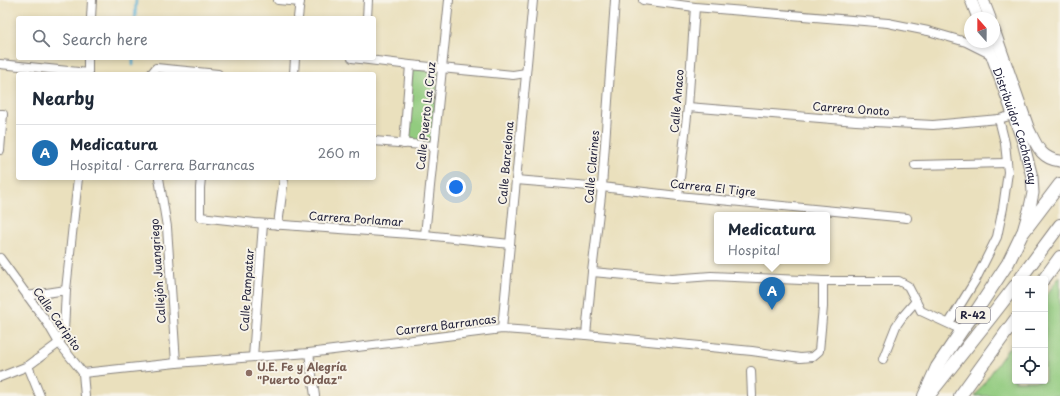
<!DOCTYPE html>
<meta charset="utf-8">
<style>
body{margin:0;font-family:"Playpen Sans",sans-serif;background:#f6f6f7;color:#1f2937}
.controls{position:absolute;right:12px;bottom:12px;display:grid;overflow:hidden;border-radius:4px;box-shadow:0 2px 6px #0003}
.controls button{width:36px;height:36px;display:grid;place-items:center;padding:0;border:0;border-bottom:1px solid #e0e1e3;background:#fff;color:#1f2937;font:20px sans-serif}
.compass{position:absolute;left:964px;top:12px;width:36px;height:36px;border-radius:50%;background:#fff;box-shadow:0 2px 6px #0003;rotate:339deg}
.you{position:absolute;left:456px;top:187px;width:14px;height:14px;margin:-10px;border:3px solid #fff;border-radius:50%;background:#1a73e8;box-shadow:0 0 0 6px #1a73e833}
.badge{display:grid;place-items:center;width:26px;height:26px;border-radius:50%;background:#1f6fb2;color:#fff;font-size:13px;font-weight:700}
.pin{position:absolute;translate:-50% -33px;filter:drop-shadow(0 1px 2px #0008)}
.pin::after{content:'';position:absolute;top:21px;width:14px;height:12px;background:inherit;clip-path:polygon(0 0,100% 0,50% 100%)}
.popup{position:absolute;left:714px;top:212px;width:116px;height:52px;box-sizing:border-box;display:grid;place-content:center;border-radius:4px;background:#fff;filter:drop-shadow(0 1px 3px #0005);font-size:13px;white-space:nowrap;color:#747a83}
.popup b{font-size:15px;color:#1f2937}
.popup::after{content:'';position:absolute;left:50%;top:100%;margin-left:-8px;border:8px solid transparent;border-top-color:#fff}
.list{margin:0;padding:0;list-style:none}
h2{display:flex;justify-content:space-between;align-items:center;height:52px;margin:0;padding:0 16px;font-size:17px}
h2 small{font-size:13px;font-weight:400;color:#747a83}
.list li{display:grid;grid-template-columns:26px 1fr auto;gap:12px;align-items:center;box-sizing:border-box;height:56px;padding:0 16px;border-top:1px solid #e0e1e3}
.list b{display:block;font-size:15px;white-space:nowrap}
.list p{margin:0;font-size:13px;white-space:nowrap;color:#747a83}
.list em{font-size:13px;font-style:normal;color:#747a83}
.icon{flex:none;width:22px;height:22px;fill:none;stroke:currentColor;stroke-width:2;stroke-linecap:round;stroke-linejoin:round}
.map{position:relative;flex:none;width:1060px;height:396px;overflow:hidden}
.search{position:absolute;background:#fff;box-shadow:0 2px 6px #0003;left:16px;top:16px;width:360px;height:44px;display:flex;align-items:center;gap:10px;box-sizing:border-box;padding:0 14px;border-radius:4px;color:#747a83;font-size:15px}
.panel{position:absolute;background:#fff;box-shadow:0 2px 6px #0003;left:16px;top:72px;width:360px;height:108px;border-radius:4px}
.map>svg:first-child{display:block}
.green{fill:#92cb7f;stroke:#5a765d}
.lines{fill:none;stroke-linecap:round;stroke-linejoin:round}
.stream{stroke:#59b0d6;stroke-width:2.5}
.minor-casing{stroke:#86817c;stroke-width:10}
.secondary-casing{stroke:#86817c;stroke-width:13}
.primary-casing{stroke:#86817c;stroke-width:14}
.minor{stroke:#fff;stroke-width:8}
.secondary{stroke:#fff;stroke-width:11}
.primary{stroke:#fff;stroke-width:12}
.education-dot{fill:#8d6e63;stroke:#f7f3e8;stroke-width:1.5}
.labels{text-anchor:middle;stroke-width:4;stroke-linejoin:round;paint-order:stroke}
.shield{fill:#f7f3e8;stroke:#62616f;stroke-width:1}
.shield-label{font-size:10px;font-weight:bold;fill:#22223b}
.street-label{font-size:11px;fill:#22223b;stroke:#f7f3e8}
.education-label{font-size:11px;font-weight:bold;fill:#785e54;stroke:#f7f3e8;text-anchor:start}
</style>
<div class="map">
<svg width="1060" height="396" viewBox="0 0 1060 396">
<rect width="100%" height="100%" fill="#f7f3e8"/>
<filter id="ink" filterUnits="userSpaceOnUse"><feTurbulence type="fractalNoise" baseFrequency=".025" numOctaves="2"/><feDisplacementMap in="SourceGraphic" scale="8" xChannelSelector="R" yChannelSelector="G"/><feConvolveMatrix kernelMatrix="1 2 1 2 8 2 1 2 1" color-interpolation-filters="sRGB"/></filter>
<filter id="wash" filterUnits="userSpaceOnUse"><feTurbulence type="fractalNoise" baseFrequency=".012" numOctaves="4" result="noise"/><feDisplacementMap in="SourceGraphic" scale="16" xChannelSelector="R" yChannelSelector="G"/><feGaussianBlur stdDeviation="0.9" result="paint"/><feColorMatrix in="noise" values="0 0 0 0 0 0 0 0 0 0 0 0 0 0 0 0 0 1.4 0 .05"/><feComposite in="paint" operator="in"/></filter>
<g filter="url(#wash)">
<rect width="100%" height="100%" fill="#eae0bd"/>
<g class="green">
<polygon points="412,69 439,71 432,143 407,142"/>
<polygon points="1060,276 1060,396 975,396 1015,339 1015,381 1045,381 1045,297"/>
</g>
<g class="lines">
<g class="stream">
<polyline points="135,18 136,0"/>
<polyline points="133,65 133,58"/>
</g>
</g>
</g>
<g filter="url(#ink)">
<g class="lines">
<g class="minor-casing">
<g id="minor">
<polyline points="278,0 300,2"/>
<polyline points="643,0 695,7 888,23 928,31 966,42 992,55"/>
<polyline points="91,18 92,0"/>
<polyline points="298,18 300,0"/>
<polyline points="367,18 368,0"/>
<polyline points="352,58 410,65 513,75 526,73"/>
<polyline points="0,64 88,73"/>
<polyline points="88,74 88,58"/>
<polyline points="151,74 156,68 218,74"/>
<polyline points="294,74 295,58"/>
<polyline points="688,107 856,121 933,125 999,119 1013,115"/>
<polyline points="0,114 3,114 0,150"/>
<polyline points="374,141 434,146"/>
<polyline points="404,144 410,65"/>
<polyline points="915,165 1007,163"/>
<polyline points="159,178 167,227 176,363"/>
<polyline points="201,178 200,188 200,217 255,223 425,235 510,244"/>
<polyline points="516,180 602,187 678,196 907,218"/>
<polyline points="678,196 688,107 695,7"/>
<polyline points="278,225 284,178"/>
<polyline points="425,235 449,0"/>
<polyline points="0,258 48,324 59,343 83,373 85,396"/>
<polyline points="592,272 672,279 711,276 823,281 899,281 908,286 921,311 962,330"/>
<polyline points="27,296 66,290"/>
<polyline points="949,323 975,281 997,237 1003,208 1008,172 1005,143 999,119"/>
<polyline points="502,329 533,0"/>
<polyline points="586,335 592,272 602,187 615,0"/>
<polyline points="309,353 315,396"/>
<polyline points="253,357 263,224"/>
<polyline points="883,359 896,326 903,316 916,301"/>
<polyline points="28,366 40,396"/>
<polyline points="751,371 752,396"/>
<polyline points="83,373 176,363 309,353 502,329 586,335 752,351 800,358 812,357 819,351 823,307 823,281"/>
<polyline points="0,377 28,366 59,343 64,331 66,290 78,178"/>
</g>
</g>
<g class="secondary-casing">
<g id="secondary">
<polyline points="971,0 978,18"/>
<polyline points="983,0 990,18"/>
<path d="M994 30 1029 130C1037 146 1041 159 1060 161"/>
<path id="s1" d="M987 42 1023 142 1032 177 1033 193 1030 207 1023 231"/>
</g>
</g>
<g class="primary-casing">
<g id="primary">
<polyline points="1020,279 1060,225"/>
<polyline points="1044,279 1060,257"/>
<polyline points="929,395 991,317 1015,286"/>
<polyline points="924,396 937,367 962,330 977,310 1008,263 1022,234 1060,184"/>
<polyline points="960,396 1015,320"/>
</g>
</g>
<use href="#minor" class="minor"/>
<use href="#secondary" class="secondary"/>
<use href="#primary" class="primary"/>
</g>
</g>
<circle class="education-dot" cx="249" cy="373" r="4"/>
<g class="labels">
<rect class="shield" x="956" y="307" width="34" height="16" rx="3"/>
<g class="shield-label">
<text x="973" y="319">R-42</text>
</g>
<g class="street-label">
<text transform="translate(677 101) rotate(-85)" y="4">Calle Anaco</text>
<text transform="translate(851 109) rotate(4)" y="4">Carrera Onoto</text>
<text transform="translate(426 116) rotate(-84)" y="4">Calle Puerto La Cruz</text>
<text dy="4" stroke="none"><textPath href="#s1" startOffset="89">Distribuidor Cachamay</textPath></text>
<text transform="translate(506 163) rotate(-85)" y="4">Calle Barcelona</text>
<text transform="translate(592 167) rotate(-85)" y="4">Calle Clarines</text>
<text transform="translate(713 188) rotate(6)" y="4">Carrera El Tigre</text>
<text transform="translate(356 219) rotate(4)" y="4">Carrera Porlamar</text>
<text transform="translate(158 271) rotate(-94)" y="4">Callejón Juangriego</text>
<text transform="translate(247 290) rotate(-86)" y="4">Calle Pampatar</text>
<text transform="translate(57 319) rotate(55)" y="4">Calle Caripito</text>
<text transform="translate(446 325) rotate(-7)" y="4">Carrera Barrancas</text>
</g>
<g class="education-label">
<text x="257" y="371">U.E. Fe y Alegría<tspan x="257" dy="13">"Puerto Ordaz"</tspan></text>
</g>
</g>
</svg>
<div class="controls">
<button>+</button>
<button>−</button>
<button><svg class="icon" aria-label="locate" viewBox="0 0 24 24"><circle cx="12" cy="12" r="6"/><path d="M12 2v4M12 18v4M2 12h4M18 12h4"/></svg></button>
</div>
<svg class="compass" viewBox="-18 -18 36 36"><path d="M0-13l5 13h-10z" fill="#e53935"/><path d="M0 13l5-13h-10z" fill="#747a83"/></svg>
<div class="you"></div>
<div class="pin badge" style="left:772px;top:310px">A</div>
<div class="popup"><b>Medicatura</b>Hospital</div>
<div class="search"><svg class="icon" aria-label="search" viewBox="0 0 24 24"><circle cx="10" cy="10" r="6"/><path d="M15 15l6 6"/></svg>Search here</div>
<section class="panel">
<h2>Nearby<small></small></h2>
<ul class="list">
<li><span class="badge">A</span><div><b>Medicatura</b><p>Hospital · Carrera Barrancas</p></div><em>260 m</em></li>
</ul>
</section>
</div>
